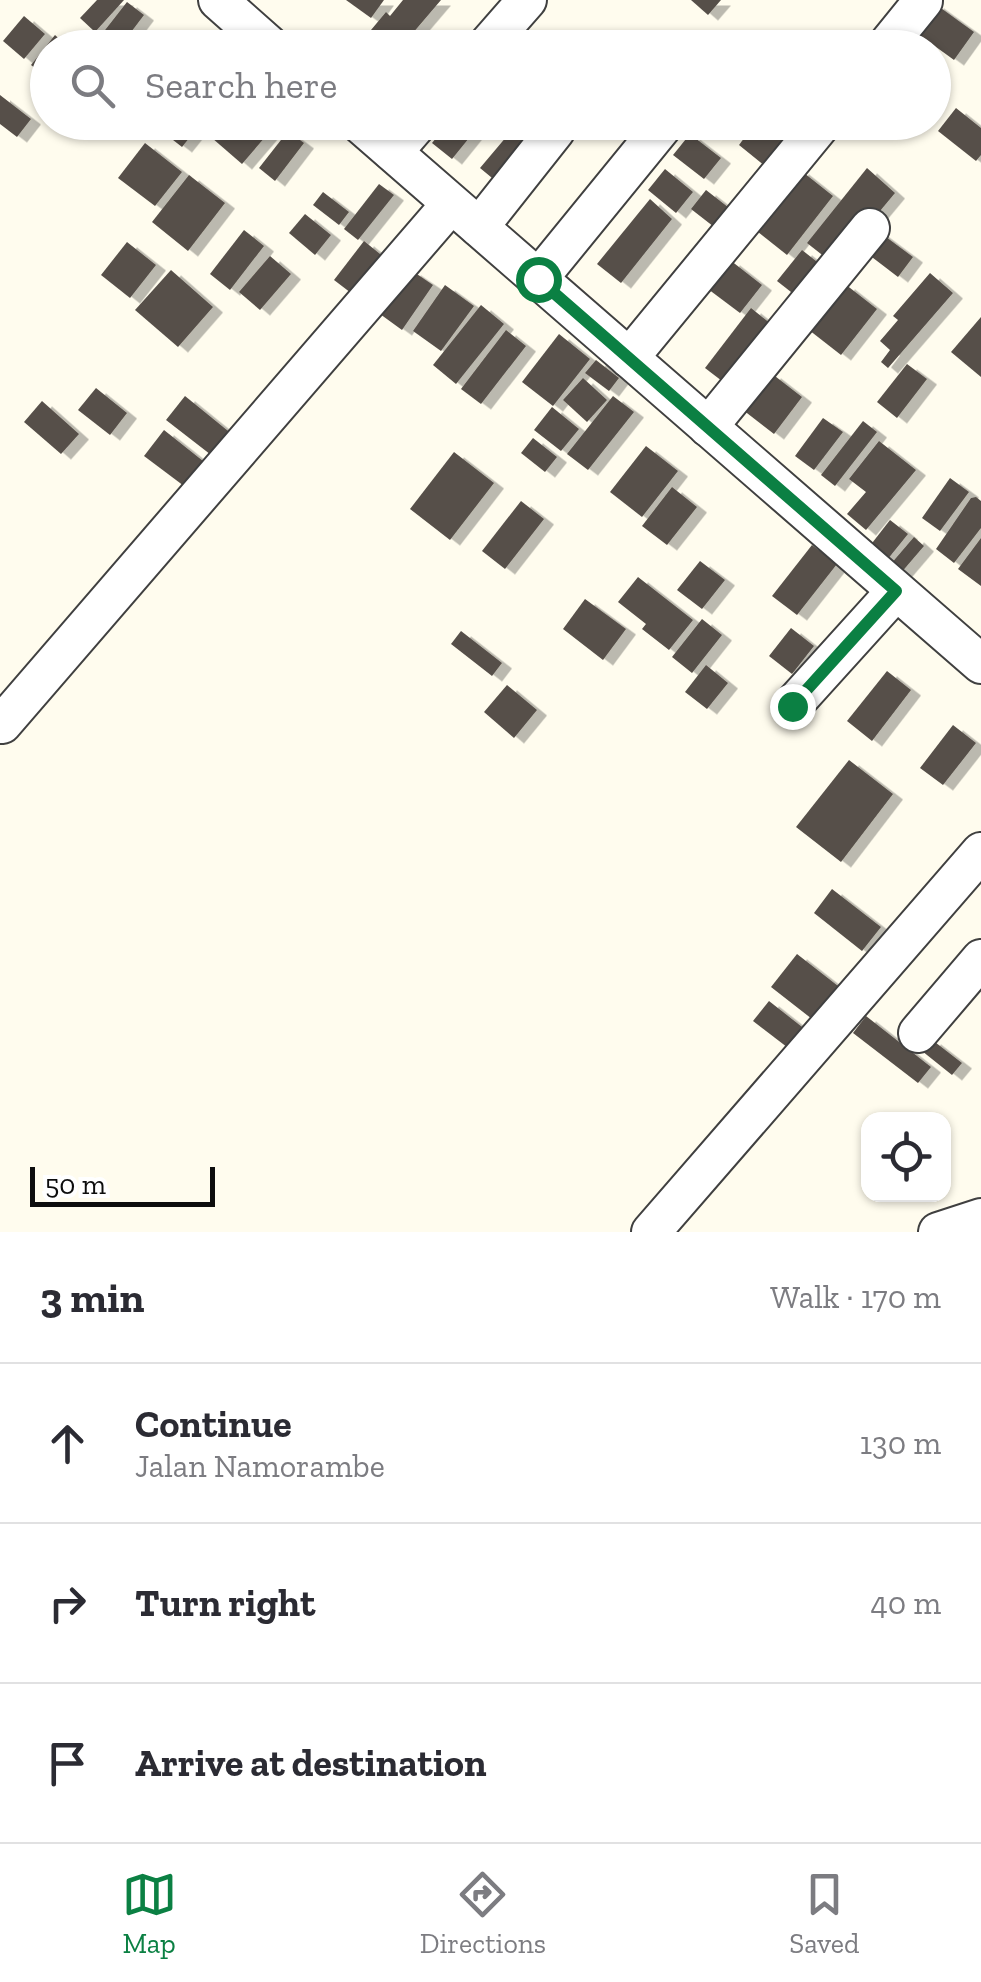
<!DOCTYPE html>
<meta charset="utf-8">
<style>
body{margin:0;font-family:"Zilla Slab",serif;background:#f7f7f7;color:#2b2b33}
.controls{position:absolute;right:30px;bottom:30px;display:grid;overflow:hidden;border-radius:20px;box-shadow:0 2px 8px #0004}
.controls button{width:90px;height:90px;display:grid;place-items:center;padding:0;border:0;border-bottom:2px solid #e1e1e2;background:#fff;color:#2b2b33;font:50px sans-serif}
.scale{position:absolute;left:30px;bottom:25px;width:185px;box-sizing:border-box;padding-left:10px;border:5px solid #0d0d0d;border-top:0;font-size:28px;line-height:35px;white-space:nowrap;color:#0d0d0d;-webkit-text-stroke:8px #fff;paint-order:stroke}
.stop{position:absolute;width:30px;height:30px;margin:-22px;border:8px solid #0b8043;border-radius:50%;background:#fff}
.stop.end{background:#0b8043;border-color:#fff;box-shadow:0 2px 10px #0008}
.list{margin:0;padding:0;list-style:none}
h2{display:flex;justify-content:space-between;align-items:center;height:130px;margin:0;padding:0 40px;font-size:42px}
h2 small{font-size:32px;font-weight:400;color:#7c7c81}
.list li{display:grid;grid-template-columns:65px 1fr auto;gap:30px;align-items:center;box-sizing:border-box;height:160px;padding:0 40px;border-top:2px solid #e1e1e2}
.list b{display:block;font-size:38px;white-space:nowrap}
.list p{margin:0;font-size:32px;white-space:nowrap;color:#7c7c81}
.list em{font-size:32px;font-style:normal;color:#7c7c81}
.icon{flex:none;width:55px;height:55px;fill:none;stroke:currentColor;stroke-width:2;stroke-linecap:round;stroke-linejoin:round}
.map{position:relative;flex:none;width:981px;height:1232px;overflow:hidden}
.search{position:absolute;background:#fff;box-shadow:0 2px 8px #0004;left:30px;right:30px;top:30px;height:110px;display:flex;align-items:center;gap:25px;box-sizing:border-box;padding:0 35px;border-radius:55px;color:#7c7c81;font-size:38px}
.sheet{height:610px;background:#fff}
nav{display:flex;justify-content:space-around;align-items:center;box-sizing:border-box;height:140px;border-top:2px solid #e1e1e2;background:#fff;font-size:28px;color:#7c7c81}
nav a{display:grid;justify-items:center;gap:5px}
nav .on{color:#0b8043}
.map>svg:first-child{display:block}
.building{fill:#564f49;filter:url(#shadow)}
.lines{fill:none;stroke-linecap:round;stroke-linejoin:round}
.minor-casing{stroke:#404040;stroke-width:42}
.minor{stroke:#fff;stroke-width:38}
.route{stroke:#0b8043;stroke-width:12}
</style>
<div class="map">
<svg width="981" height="1232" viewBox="0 0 981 1232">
<defs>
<filter id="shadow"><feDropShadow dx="10" dy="5.5" stdDeviation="0" flood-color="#0004"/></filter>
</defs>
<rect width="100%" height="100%" fill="#fffcee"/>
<g class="building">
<polygon points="97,0 124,0 95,32 80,18"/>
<polygon points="346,0 384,0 371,18"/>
<polygon points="403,0 441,0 412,34 417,38 409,48 356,48 386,12 390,16"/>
<polygon points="691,0 721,0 708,15"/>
<polygon points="127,2 144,15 119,48 91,48"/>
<polygon points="934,3 974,32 954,60 914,31"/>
<polygon points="24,16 45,34 24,59 3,41"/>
<polygon points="55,35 69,48 48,48 48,78 31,65"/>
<polygon points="0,95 31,119 17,137 0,124"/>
<polygon points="956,108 981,128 981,155 976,161 938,131"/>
<polygon points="164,122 202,122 182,147 159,129"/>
<polygon points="225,122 278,122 242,164 212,138"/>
<polygon points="449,122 482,122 452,159 432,143"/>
<polygon points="503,122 550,122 503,187 480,168 507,136 498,128"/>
<polygon points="756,122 801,122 766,167 739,145"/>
<polygon points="288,131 304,143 275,181 259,168"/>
<polygon points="690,134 721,158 704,179 673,155"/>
<polygon points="145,143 182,172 155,206 118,178"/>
<polygon points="867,168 895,193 835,265 807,243"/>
<polygon points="665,169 693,192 676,213 648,190"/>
<polygon points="799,169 833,196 787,255 753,228"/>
<polygon points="189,175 225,203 188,251 152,222"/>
<polygon points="379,184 394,195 358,240 344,229"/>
<polygon points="706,190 733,211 718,230 691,209"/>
<polygon points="323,192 349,212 339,225 313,205"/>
<polygon points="650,199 672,219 621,283 597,264"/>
<polygon points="305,214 331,235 315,255 289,233"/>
<polygon points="244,230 264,246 230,290 210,274"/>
<polygon points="878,231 913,257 898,277 864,251"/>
<polygon points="364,241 385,258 355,296 334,280"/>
<polygon points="127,242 156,265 130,298 101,275"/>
<polygon points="802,250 830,272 805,303 777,281"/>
<polygon points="270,256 291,274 260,310 239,292"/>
<polygon points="730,260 762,285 740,313 708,289"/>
<polygon points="171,270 213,307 178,347 135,310"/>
<polygon points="411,270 433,285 402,330 380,314"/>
<polygon points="930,273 953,293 888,368 881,362 890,350 880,341 898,320 893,316"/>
<polygon points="845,284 877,309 841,355 809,330"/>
<polygon points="445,285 474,306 441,351 413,331"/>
<polygon points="481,305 504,324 456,384 433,365"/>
<polygon points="751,308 781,332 735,391 705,368"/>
<polygon points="981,317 981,377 951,352"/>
<polygon points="506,330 526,346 481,404 461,389"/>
<polygon points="559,334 590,359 553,406 522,382"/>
<polygon points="596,360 619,378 609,391 585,373"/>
<polygon points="907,364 927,379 897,418 877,402"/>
<polygon points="771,373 802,397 774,434 743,410"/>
<polygon points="583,378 607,400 587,422 563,400"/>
<polygon points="96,388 127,413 110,435 78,410"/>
<polygon points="185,396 233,435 215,458 166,420"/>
<polygon points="613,396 634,412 588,470 567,454"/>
<polygon points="42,401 79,434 61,454 24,422"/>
<polygon points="552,407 579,429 561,451 534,430"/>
<polygon points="823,418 843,432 814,470 795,456"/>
<polygon points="863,421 877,432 835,486 821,475"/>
<polygon points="164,430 203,461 184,486 144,456"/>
<polygon points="533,438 557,457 545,472 521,453"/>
<polygon points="879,441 916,470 866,530 847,514 866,492 849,479"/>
<polygon points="646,446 678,471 642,517 610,492"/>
<polygon points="454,452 494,483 450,540 410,509"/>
<polygon points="950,478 969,492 940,531 922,518"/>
<polygon points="672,487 697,507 667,545 642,526"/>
<polygon points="976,497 981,501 981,528 954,563 936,549 971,498"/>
<polygon points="521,501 544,519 505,569 482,551"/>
<polygon points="890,520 908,534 887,560 869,547"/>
<polygon points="914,537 924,546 900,574 890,565"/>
<polygon points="981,538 981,586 958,569"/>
<polygon points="812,545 837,564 797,615 772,596"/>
<polygon points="700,561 725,580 702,609 677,590"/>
<polygon points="638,577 693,620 669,650 642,629 646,624 618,602"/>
<polygon points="585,599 626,629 603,660 563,629"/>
<polygon points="702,619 722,635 692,673 672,657"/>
<polygon points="791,628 814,646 792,674 769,656"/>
<polygon points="461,631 502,663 492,676 451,644"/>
<polygon points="706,665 728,683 707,709 685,692"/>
<polygon points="887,671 911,690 872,741 847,721"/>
<polygon points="507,685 537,710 514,738 484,712"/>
<polygon points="953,725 976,743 943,785 920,768"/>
<polygon points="849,760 893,794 841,862 796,827"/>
<polygon points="832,889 881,927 862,951 814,913"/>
<polygon points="797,954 838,986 812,1019 771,987"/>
<polygon points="769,1001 811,1034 796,1054 753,1021"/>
<polygon points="866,1016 931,1067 918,1083 853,1033"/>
<polygon points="931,1039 962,1063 952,1075 922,1051"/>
</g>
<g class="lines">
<g class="minor-casing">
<g id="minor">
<polyline points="218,0 272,48"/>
<polyline points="485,48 527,0"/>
<polyline points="885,48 923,1"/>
<polyline points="358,122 981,664"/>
<polyline points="393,152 419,122"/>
<polyline points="479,227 555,131"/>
<polyline points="538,279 666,122"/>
<polyline points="629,358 823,122"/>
<polyline points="708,427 870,228"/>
<polyline points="792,706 896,591"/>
<polyline points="2,724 451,204"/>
<polyline points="918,1033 981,959"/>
<polyline points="651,1232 981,852"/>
<polyline points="938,1232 981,1218"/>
</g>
</g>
<use href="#minor" class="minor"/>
</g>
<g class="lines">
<polyline class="route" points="538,279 896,591 792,706"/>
</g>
</svg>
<div class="controls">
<button><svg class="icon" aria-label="locate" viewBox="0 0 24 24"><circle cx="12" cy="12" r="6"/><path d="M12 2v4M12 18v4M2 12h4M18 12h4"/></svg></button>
</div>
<div class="scale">50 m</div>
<div class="stop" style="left:538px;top:279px"></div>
<div class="stop end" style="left:792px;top:706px"></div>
<div class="search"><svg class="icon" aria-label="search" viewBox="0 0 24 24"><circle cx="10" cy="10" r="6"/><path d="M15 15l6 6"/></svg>Search here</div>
</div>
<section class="sheet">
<h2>3 min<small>Walk · 170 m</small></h2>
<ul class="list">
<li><svg class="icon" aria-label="ahead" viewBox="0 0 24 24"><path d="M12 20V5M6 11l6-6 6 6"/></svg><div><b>Continue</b><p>Jalan Namorambe</p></div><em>130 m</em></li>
<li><svg class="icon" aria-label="right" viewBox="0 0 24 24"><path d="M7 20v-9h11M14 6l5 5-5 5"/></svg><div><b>Turn right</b></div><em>40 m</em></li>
<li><svg class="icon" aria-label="arrive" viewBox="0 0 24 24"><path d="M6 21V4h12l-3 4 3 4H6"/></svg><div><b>Arrive at destination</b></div></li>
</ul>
</section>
<nav>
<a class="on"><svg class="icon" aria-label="map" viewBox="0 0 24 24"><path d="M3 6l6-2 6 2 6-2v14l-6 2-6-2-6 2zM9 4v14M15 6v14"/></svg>Map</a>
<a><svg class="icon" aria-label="directions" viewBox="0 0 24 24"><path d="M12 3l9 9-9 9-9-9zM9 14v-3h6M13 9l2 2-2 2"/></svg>Directions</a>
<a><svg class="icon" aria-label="saved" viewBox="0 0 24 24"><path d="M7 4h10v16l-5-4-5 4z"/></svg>Saved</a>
</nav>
